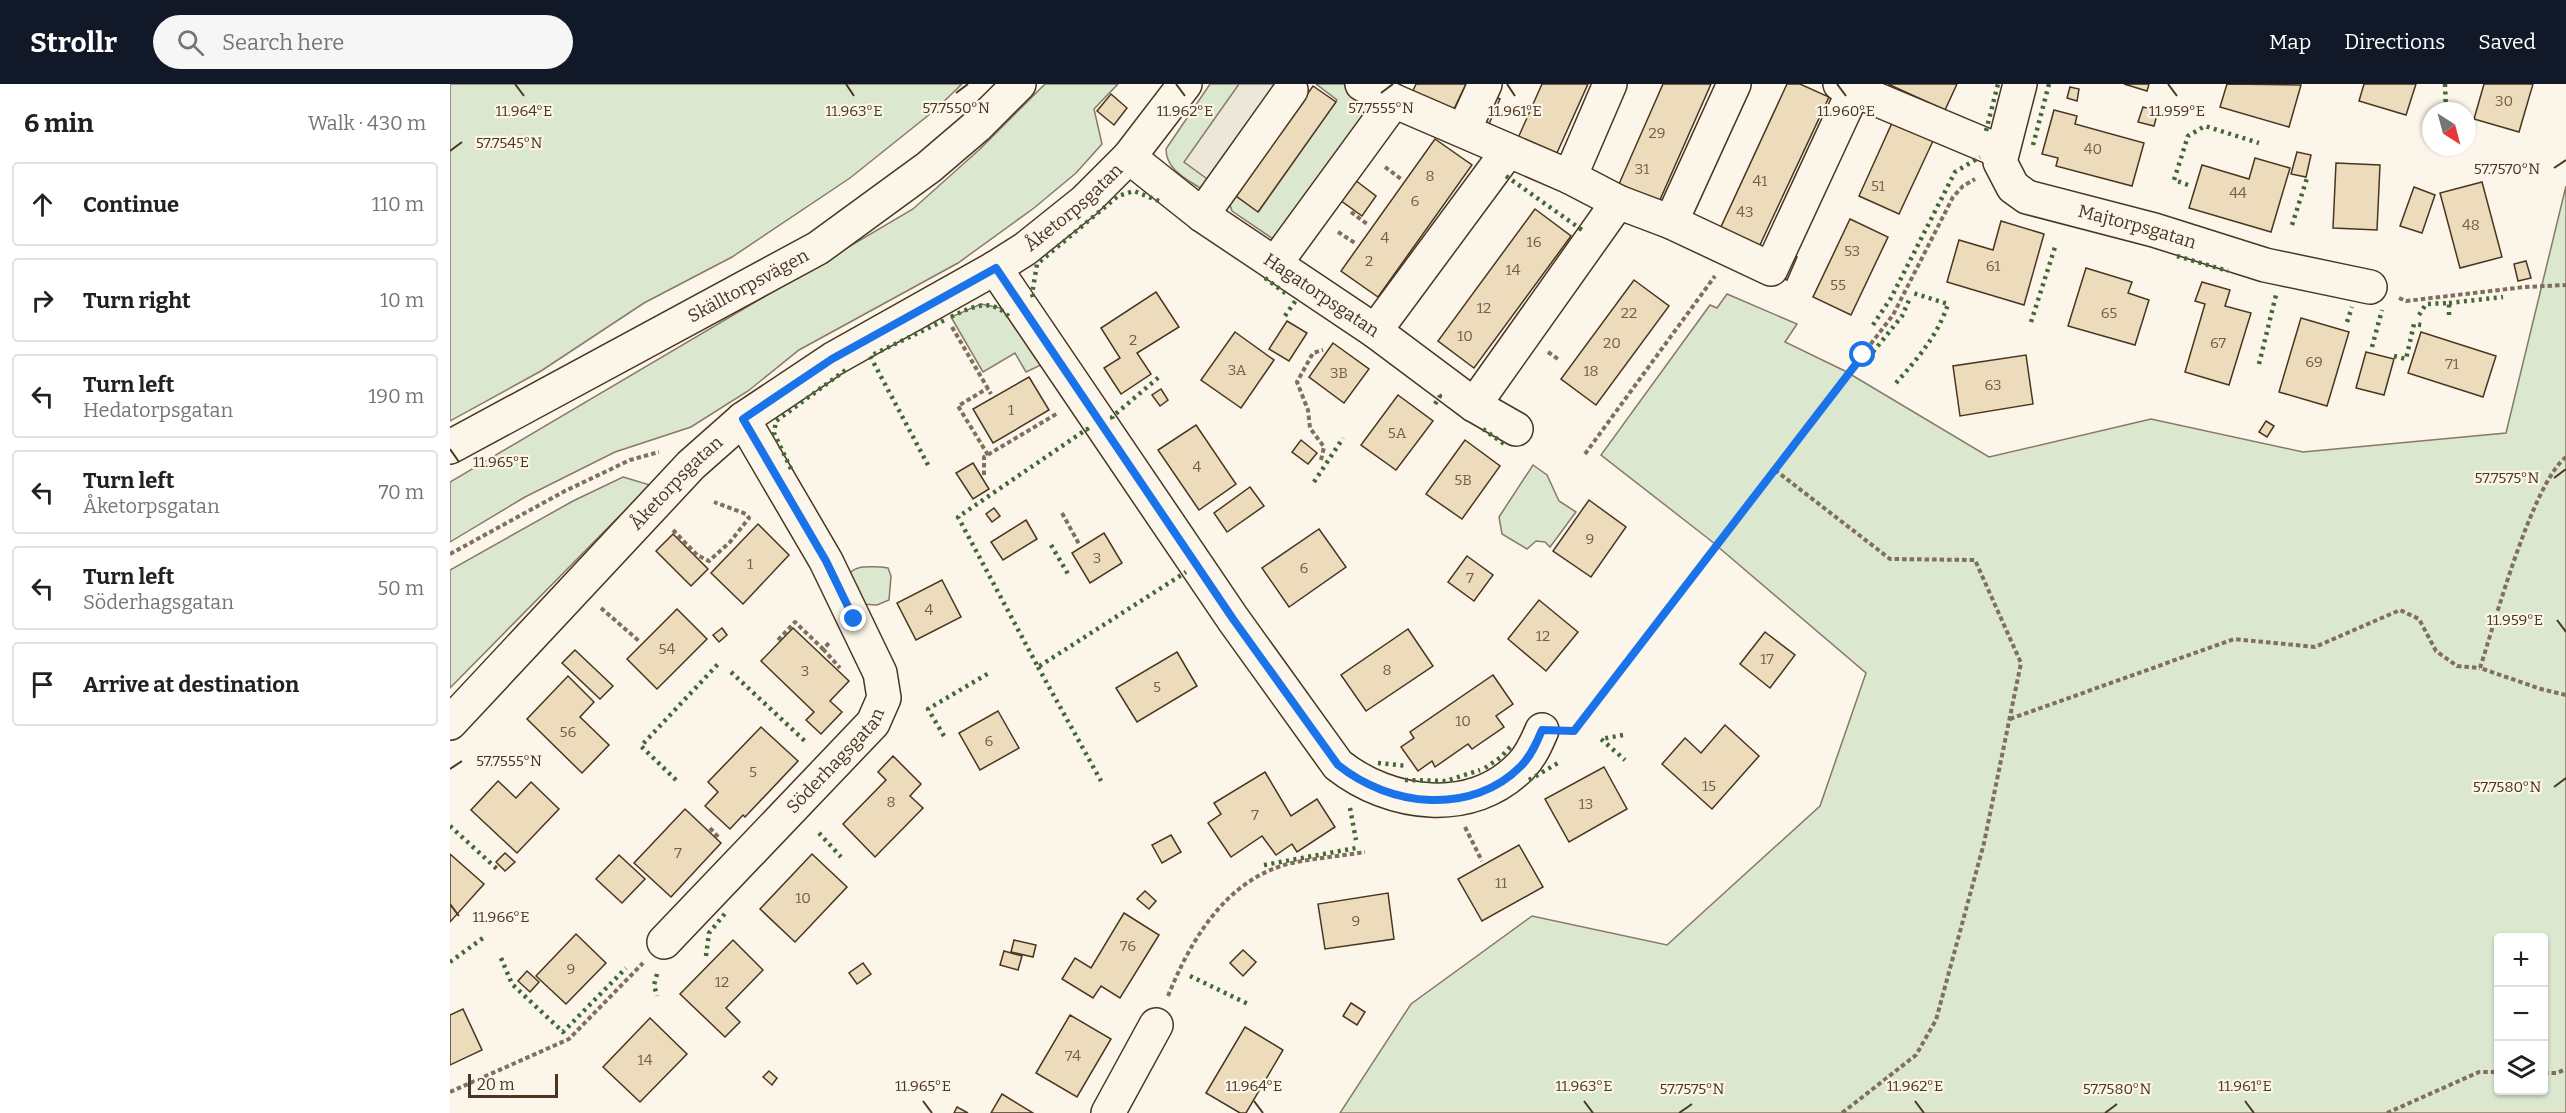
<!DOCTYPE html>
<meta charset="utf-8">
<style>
body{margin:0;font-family:Bitter,serif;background:#f6f6f6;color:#202124}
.controls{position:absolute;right:18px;bottom:18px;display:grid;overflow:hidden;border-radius:6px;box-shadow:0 2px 4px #0004}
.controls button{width:54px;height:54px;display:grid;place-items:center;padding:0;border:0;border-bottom:2px solid #e0e0e0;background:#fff;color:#202124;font:30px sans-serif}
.compass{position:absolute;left:1972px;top:18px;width:54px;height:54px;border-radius:50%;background:#fff;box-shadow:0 2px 4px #0004;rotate:144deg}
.scale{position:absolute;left:18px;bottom:15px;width:90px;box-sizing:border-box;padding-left:6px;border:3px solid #4a3520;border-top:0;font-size:16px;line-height:21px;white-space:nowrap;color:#4a3520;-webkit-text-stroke:4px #fbf6e9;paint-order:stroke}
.stop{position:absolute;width:18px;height:18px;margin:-14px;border:4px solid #1a73e8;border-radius:50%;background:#fff}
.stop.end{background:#1a73e8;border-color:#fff;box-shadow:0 2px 6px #0008}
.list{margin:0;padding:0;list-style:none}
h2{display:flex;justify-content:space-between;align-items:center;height:78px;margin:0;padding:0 24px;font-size:26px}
h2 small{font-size:20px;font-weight:400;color:#757577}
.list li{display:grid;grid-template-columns:39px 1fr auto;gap:18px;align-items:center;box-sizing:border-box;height:84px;margin:0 12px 12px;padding:0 12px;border:2px solid #e0e0e0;border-radius:6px}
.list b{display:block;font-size:22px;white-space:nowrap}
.list p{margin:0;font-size:20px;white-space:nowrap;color:#757577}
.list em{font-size:20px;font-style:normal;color:#757577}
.icon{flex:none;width:33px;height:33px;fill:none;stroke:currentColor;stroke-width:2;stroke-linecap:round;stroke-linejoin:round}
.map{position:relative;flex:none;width:2116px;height:1029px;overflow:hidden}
header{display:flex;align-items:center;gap:36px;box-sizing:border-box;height:84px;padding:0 30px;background:#111827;color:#fff}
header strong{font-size:28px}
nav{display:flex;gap:33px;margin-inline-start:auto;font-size:21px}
.search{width:420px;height:54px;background:#f6f6f6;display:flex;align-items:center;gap:15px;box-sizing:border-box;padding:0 21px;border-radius:33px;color:#757577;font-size:22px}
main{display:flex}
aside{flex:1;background:#fff}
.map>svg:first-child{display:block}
.green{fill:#dce7d0;stroke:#887966;stroke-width:1.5;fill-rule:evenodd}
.parking{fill:#ede7d9;stroke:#887966;stroke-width:1.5}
.building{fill:#ecdcbc;stroke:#4a3520;stroke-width:1.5}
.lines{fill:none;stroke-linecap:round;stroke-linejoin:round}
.minor-casing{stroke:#4a3520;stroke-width:36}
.path{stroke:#7f6f5c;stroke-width:4;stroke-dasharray:4.5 3;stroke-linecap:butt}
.minor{stroke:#fbf6e9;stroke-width:33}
.hedge{stroke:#436837;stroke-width:4.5;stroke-dasharray:3 4.5;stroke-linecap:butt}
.route{stroke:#1a73e8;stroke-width:8}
.ticks{fill:none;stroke:#4a3520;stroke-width:2}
.labels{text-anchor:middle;stroke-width:4.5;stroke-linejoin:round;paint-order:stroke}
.number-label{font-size:15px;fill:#725f47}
.street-label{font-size:18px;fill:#4a3520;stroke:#fbf6e9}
.ticks-label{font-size:15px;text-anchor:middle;fill:#4a3520;stroke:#fbf6e9;stroke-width:4.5;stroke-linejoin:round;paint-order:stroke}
</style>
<header>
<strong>Strollr</strong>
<div class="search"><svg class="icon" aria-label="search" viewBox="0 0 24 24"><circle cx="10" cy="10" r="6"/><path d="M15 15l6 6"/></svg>Search here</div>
<nav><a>Map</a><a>Directions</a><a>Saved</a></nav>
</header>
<main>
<aside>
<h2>6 min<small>Walk · 430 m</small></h2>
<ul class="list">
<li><svg class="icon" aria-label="ahead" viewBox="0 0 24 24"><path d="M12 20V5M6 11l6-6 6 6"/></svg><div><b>Continue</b></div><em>110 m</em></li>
<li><svg class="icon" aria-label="right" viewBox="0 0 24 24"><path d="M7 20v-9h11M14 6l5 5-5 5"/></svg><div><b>Turn right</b></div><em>10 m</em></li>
<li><svg class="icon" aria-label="left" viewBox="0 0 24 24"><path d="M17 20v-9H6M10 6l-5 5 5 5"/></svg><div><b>Turn left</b><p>Hedatorpsgatan</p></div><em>190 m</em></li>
<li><svg class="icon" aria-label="left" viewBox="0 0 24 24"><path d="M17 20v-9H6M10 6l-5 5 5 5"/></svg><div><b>Turn left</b><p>Åketorpsgatan</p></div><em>70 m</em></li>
<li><svg class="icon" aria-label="left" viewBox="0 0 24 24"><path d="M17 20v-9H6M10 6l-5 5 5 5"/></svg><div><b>Turn left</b><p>Söderhagsgatan</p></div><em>50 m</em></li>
<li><svg class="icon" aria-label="arrive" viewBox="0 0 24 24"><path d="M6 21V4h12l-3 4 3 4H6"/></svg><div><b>Arrive at destination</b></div></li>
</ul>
</aside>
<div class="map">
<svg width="2116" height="1029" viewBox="0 0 2116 1029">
<rect width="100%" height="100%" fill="#fbf6e9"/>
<g class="green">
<polygon points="0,0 512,0 485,26 400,94 282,173 194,219 91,287 0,337"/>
<polygon points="595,0 668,0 644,25 652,60 626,89 584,124 508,179 349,266 298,307 241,343 165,368 75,413 0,458 0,398 463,125 530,65"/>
<path d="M760 0H792L763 96 753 106C737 95 716 86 716 65Z"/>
<polygon points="866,0 904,0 928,14 826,157 782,127 780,121 786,112 809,127 887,16"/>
<path d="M2116 102V1029H890L961 920 1082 832 1217 861 1370 722 1416 589 1260 456 1151 371 1260 221 1267 224 1277 210 1347 240 1335 258 1395 287 1539 373 1701 335 1853 368 2056 349ZM2048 854H2094V1006H2048Z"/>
<polygon points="531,220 550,224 557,230 593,280 576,288 565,269 533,288 501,233"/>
<polygon points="1083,381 1097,391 1109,417 1126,428 1100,463 1095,458 1086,457 1077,465 1052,450 1049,433"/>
<polygon points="173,393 200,401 0,604 0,486 123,417"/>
<path d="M431 483 438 484 441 492 439 516 427 521 410 520 397 493C404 480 418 483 431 483Z"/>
</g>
<polygon class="parking" points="789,0 828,0 760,97 734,78"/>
<g class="building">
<polygon points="966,0 1016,0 1003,27 962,9"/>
<polygon points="1092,0 1138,0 1106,71 1068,54"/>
<polygon points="1213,0 1261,0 1209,118 1169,100"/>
<polygon points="1337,0 1350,0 1379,13 1309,163 1270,145"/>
<polygon points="1438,0 1507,0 1495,26"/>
<polygon points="1674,0 1699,0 1697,7"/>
<polygon points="1777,0 1851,1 1839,43 1770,23"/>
<polygon points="1914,0 1966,0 1956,31 1909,17"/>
<polygon points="2034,0 2083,0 2069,48 2024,35"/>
<polygon points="863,2 886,18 808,128 786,112"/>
<polygon points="1620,3 1629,5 1627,17 1617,14"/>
<polygon points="661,10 677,24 664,41 647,27"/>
<polygon points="1040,11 1050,15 1039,40 1030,36"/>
<polygon points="1693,23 1708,27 1704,42 1688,38"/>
<polygon points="1604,26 1627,32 1625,40 1694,59 1682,102 1606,82 1608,74 1592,70"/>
<polygon points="1442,39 1483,57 1449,130 1409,112"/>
<polygon points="985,55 1022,81 928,213 891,187"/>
<polygon points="1847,68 1861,71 1856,93 1841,90"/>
<polygon points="1805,74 1840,84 1821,148 1739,124 1752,81 1799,95"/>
<polygon points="1886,79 1930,81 1927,146 1883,144"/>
<polygon points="905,96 926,112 912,132 890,116"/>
<polygon points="2032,98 2052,173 2010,184 1990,109"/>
<polygon points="1964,103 1985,111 1972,149 1950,142"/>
<polygon points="1085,125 1121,152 1024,284 988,257"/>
<polygon points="1400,135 1438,153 1401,231 1363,213"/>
<polygon points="1551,137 1594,150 1574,221 1497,198 1509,156 1543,166"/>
<polygon points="1337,169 1347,173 1337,196 1327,192"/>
<polygon points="2076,177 2081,194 2068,197 2064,180"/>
<polygon points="1636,184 1682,198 1678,209 1699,216 1685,261 1618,242"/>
<polygon points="1184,196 1219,222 1146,321 1111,295"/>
<polygon points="1752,198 1780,206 1775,222 1801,229 1779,301 1735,288 1755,220 1745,217"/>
<polygon points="706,208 729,243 687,269 701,290 671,310 654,284 670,274 651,244"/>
<polygon points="1851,234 1899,248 1877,322 1829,308"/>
<polygon points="837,237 857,249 839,277 819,265"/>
<polygon points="785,248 824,276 791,324 751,296"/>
<polygon points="1971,248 2046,272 2033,313 1958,289"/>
<polygon points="883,259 919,285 894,319 859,293"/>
<polygon points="1916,268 1944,275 1934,311 1906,304"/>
<polygon points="1576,271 1583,320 1510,332 1503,282"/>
<polygon points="579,293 599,326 543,359 523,325"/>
<polygon points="711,305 718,316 710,322 702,311"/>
<polygon points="948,311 983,337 946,386 911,361"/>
<polygon points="1816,337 1824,342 1817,353 1809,348"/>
<polygon points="746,341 786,400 749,426 708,366"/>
<polygon points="851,356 867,369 858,380 842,368"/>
<polygon points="1015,356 1050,382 1012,435 976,410"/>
<polygon points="523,379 539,405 523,415 506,389"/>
<polygon points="800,403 814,422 777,448 764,429"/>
<polygon points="1139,416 1176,443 1141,493 1103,467"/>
<polygon points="544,424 550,432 542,438 536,430"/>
<polygon points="576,436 587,455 553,476 541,458"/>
<polygon points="308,440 339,471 293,520 261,489"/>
<polygon points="869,445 896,483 839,523 812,484"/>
<polygon points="654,449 672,479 640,499 622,469"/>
<polygon points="223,450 258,485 241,502 206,467"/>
<polygon points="1017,472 1043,491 1024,517 998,498"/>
<polygon points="492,496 511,533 466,556 447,519"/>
<polygon points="1089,516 1128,548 1096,587 1058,555"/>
<polygon points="227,525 257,555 207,605 177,575"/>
<polygon points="272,544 277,551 269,558 263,551"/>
<polygon points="343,544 399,597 380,617 392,628 371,650 356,636 364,628 311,577"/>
<polygon points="958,545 983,582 916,627 891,591"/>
<polygon points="1315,548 1345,571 1320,604 1290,580"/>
<polygon points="125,566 163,602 150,615 112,579"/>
<polygon points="727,568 747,602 687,638 666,604"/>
<polygon points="1043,591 1063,620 1046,632 1054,643 1022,665 1018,660 985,683 982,677 968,687 951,663 964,654 960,648"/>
<polygon points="118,592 144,618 130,633 159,661 132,689 77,635"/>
<polygon points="548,627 569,664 530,686 509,649"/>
<polygon points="1275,641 1309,672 1262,725 1212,680 1235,654 1251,669"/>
<polygon points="311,643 348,677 295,733 293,731 280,745 255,722 268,708 258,698"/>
<polygon points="443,672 471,700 460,712 473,724 425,773 393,740 436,696 428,688"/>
<polygon points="1154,683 1177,725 1119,758 1095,715"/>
<polygon points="815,688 841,732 867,715 885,743 847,768 842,760 826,771 812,752 781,773 758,739 771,730 764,719"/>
<polygon points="48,697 66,714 81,698 109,725 67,769 21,726"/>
<polygon points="235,725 271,759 221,813 184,779"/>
<polygon points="721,751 731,768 712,779 702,761"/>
<polygon points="1069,761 1093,803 1032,837 1008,795"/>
<polygon points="55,769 65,778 55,787 46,778"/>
<polygon points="0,770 34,800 0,838"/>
<polygon points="362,770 397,803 345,858 310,825"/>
<polygon points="169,771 195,795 172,819 146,795"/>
<polygon points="695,807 706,817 699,825 687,815"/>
<polygon points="938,809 944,855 875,865 868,820"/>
<polygon points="674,829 709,851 670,914 651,902 643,914 612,895 625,874 641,884"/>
<polygon points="126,850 156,879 116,920 86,892"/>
<polygon points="283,856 313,886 276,924 290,938 275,953 230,910"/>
<polygon points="564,856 586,861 583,873 561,868"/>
<polygon points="793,866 806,878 793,892 780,879"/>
<polygon points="554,867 572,872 568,886 550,881"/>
<polygon points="413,879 421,890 407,900 399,889"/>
<polygon points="77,887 89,898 80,908 68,897"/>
<polygon points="901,919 915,928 907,941 893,932"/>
<polygon points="13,925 32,966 0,981 0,931"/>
<polygon points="620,931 661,955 627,1013 586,989"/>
<polygon points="200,934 237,970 190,1018 153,983"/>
<polygon points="795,943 833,966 796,1029 790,1029 756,1009"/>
<polygon points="319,987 327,994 322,1001 313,993"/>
<polygon points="552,1010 583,1029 541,1029"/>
<polygon points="507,1023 518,1029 504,1029"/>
</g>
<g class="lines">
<g class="minor-casing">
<g id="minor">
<polyline points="912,0 944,17 1120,93 1168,118 1221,138 1321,185 1404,6"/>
<polyline points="1390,0 1552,68"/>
<path id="s1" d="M1570 0 1550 78 1563 103 1577 113 1704 146 1815 181 1920 203"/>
<polyline points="1014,46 1035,0"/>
<path id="s2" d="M679 73 752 131 925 247 1024 321 1066 345"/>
<polyline points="1120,93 1160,0"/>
<polyline points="752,131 841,6"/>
<polyline points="1221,138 1284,0"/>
<polyline points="825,180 944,17"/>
<path d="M545 184 783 535 888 681C940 722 1022 733 1071 682 1081 672 1087 658 1092 646"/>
<polyline points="925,247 1058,67"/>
<polyline points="1024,321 1168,118"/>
<path id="s3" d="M0 363 368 164 479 83 527 42 569 0"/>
<path id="s4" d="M0 639 241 381 293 335 383 275 545 184 575 165 635 117 679 73 735 0"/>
<path id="s5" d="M214 858 423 639 434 614 430 589 376 477 293 335"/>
<polyline points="658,1029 706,941"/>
</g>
</g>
<g class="path">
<polyline points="935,83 951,95"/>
<polyline points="901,128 917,140"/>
<polyline points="888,148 905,159"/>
<polyline points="1949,214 1956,217 2075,203 2116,201"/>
<polyline points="502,243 541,310"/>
<polyline points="1098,268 1108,275"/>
<polyline points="1135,370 1265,192"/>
<polyline points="538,371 508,322 538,304"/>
<path d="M2116 373C2082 400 2045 538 2030 584L2091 605 2116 611"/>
<polyline points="871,376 874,363 860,344 858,326 847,298 863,269 873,266"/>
<polyline points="1325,386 1440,475 1525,476 1571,579 1534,759 1486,936 1466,971 1392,1029"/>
<polyline points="534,391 534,373 608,329"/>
<polyline points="612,429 629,460"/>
<polyline points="223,446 247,471 259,477 280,458 299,434 296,430 264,418"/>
<polyline points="0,470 115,407 180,376 209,368"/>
<polyline points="151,524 189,557"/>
<polyline points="328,556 345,538 373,565 381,557"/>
<polyline points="373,565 390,584"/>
<polyline points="1560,635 1784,555 1865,563 1950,526 1969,535 1986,567 2007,582 2030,584"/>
<polyline points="1124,647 1443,231 1503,113 1513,102 1525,95"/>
<polyline points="1015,743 1032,777"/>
<polyline points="260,744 270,755"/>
<path d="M718 912C741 855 777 794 842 779 866 774 891 772 915 768"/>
<polyline points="2094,989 2107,989 2116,985"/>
<polyline points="0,1008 119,955 193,879"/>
<polyline points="1937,1029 2029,988 2048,988"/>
</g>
<use href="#minor" class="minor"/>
<g class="hedge">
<polyline points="1995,0 1996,27"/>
<polyline points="1536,47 1548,0"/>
<polyline points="1583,61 1599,0"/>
<polyline points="1056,92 1132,146"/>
<polyline points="1738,101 1724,96 1738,52 1755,42 1809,59"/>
<polyline points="1842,141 1858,91"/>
<polyline points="1727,172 1778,187"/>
<polyline points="815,194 839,212"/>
<polyline points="583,213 582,210 587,180 668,112 684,107 709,117"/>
<polyline points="1999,219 2053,213"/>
<polyline points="1969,231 1976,220 1999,219 1999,233"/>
<polyline points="835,232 846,216"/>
<path d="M501 233C523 222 542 213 560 234"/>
<polyline points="1581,238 1606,160"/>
<polyline points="1897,238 1902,223"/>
<polyline points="1423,241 1441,214 1505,88 1530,73"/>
<polyline points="1922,263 1932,226"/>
<polyline points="1423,268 1452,232 1460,214"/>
<polyline points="1944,272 1956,275 1964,240 1972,241"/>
<polyline points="1809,280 1826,211"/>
<path d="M1446 299C1468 274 1488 251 1498 220L1463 209"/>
<polyline points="985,320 990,312 988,311"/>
<polyline points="663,335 662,333 709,293"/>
<polyline points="1033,345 1057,362"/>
<polyline points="638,347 637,345 508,433 588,583 736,488"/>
<polyline points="478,381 420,272 495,236"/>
<polyline points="341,385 324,349 326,337 397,285"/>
<polyline points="864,398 893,354"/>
<polyline points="601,461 618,490"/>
<polyline points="588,583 651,697"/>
<polyline points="281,588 357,659"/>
<polyline points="1173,651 1151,655 1175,676"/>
<polyline points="494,652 478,625 539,589"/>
<polyline points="928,679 957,682"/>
<polyline points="1035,684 1051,673 1061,662"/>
<polyline points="226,696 191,662 269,579"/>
<polyline points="955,696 996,697 1030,686"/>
<polyline points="1079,696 1108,679"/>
<polyline points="900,724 906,756"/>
<polyline points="0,742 47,785"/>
<polyline points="369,749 391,773"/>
<polyline points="814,781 906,764"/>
<polyline points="256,872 259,849 277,827"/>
<polyline points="51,874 62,900 113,948 176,884"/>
<polyline points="0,878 33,854"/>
<polyline points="207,890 204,901 207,912"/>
<polyline points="740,892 798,920"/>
</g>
</g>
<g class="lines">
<path class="route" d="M404 535 376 477 293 335 382 275 546 184 783 535 888 681C940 723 1022 732 1071 682 1081 672 1087 658 1092 646L1124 647 1413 271"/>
</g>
<path class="ticks" d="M65 0 74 12M396 0 404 12M726 0 735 12M1057 0 1065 12M1387 0 1396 12M1718 0 1727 12M506 9 518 0M931 9 943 0M0 67 12 58M2104 84 2116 76M0 365 9 378M2104 394 2116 385M2107 536 2116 548M0 685 12 677M2104 703 2116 694M0 820 9 832M473 1017 482 1029M804 1017 813 1029M1134 1017 1143 1029M1465 1017 1474 1029M1795 1017 1804 1029M1229 1029 1242 1020M1655 1029 1667 1020"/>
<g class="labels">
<g class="number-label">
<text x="2054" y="22">30</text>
<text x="1207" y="54">29</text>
<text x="1643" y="70">40</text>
<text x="1192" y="90">31</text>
<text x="980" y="97">8</text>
<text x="1310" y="102">41</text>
<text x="1428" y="107">51</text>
<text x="1788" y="114">44</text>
<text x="965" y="122">6</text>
<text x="1295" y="133">43</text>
<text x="2021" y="146">48</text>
<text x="935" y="159">4</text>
<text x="1084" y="163">16</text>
<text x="1402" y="172">53</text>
<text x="919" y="182">2</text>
<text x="1543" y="187">61</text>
<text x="1063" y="191">14</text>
<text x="1388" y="206">55</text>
<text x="1034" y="229">12</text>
<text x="1179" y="234">22</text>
<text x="1659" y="234">65</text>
<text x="1015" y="257">10</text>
<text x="683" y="261">2</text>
<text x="1162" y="264">20</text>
<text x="1768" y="264">67</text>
<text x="1864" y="283">69</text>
<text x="2002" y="285">71</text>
<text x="787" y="291">3A</text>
<text x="1141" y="292">18</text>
<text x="889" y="294">3B</text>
<text x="1543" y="306">63</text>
<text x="561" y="331">1</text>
<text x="947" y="354">5A</text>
<text x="747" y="388">4</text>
<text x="1013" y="401">5B</text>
<text x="1140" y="460">9</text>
<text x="647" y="479">3</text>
<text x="300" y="485">1</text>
<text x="854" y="489">6</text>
<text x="1020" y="499">7</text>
<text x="479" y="531">4</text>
<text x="1093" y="557">12</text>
<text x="217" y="570">54</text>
<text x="1317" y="580">17</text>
<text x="937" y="591">8</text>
<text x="355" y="592">3</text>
<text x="707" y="608">5</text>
<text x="1013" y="642">10</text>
<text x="118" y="653">56</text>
<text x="539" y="662">6</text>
<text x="303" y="693">5</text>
<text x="1259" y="707">15</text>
<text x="441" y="723">8</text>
<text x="1136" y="725">13</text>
<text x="805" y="736">7</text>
<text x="228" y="774">7</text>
<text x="1051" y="804">11</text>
<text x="353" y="819">10</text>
<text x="906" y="842">9</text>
<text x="678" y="867">76</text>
<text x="121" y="890">9</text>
<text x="272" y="903">12</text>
<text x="623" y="977">74</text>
<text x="195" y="981">14</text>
</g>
<g class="street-label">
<text dy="6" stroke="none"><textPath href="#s4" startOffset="816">Åketorpsgatan</textPath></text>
<text dy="6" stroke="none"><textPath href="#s1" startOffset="240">Majtorpsgatan</textPath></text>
<text dy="6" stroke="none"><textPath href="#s3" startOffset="339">Skälltorpsvägen</textPath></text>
<text dy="6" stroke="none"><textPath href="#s2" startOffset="237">Hagatorpsgatan</textPath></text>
<text dy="6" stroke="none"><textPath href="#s4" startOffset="330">Åketorpsgatan</textPath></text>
<text dy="6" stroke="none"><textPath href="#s5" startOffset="250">Söderhagsgatan</textPath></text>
</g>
</g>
<g class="ticks-label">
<text x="506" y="29">57.7550°N</text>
<text x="931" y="29">57.7555°N</text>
<text x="74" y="32">11.964°E</text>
<text x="404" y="32">11.963°E</text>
<text x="735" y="32">11.962°E</text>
<text x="1065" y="32">11.961°E</text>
<text x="1396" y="32">11.960°E</text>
<text x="1727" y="32">11.959°E</text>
<text x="59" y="64">57.7545°N</text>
<text x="2057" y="90">57.7570°N</text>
<text x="51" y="383">11.965°E</text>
<text x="2057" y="399">57.7575°N</text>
<text x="2065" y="541">11.959°E</text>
<text x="59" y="682">57.7555°N</text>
<text x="2057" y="708">57.7580°N</text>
<text x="51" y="838">11.966°E</text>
<text x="473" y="1007">11.965°E</text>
<text x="804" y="1007">11.964°E</text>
<text x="1134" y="1007">11.963°E</text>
<text x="1465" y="1007">11.962°E</text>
<text x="1795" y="1007">11.961°E</text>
<text x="1242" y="1010">57.7575°N</text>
<text x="1667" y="1010">57.7580°N</text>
</g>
</svg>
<div class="controls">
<button>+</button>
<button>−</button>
<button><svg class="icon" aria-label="layers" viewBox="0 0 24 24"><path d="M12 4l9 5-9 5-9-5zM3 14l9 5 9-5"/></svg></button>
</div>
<svg class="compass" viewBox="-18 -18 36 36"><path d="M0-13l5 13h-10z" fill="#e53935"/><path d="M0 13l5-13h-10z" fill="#757577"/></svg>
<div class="scale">20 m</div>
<div class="stop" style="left:1413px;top:271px"></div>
<div class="stop end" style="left:404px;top:535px"></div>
</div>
</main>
